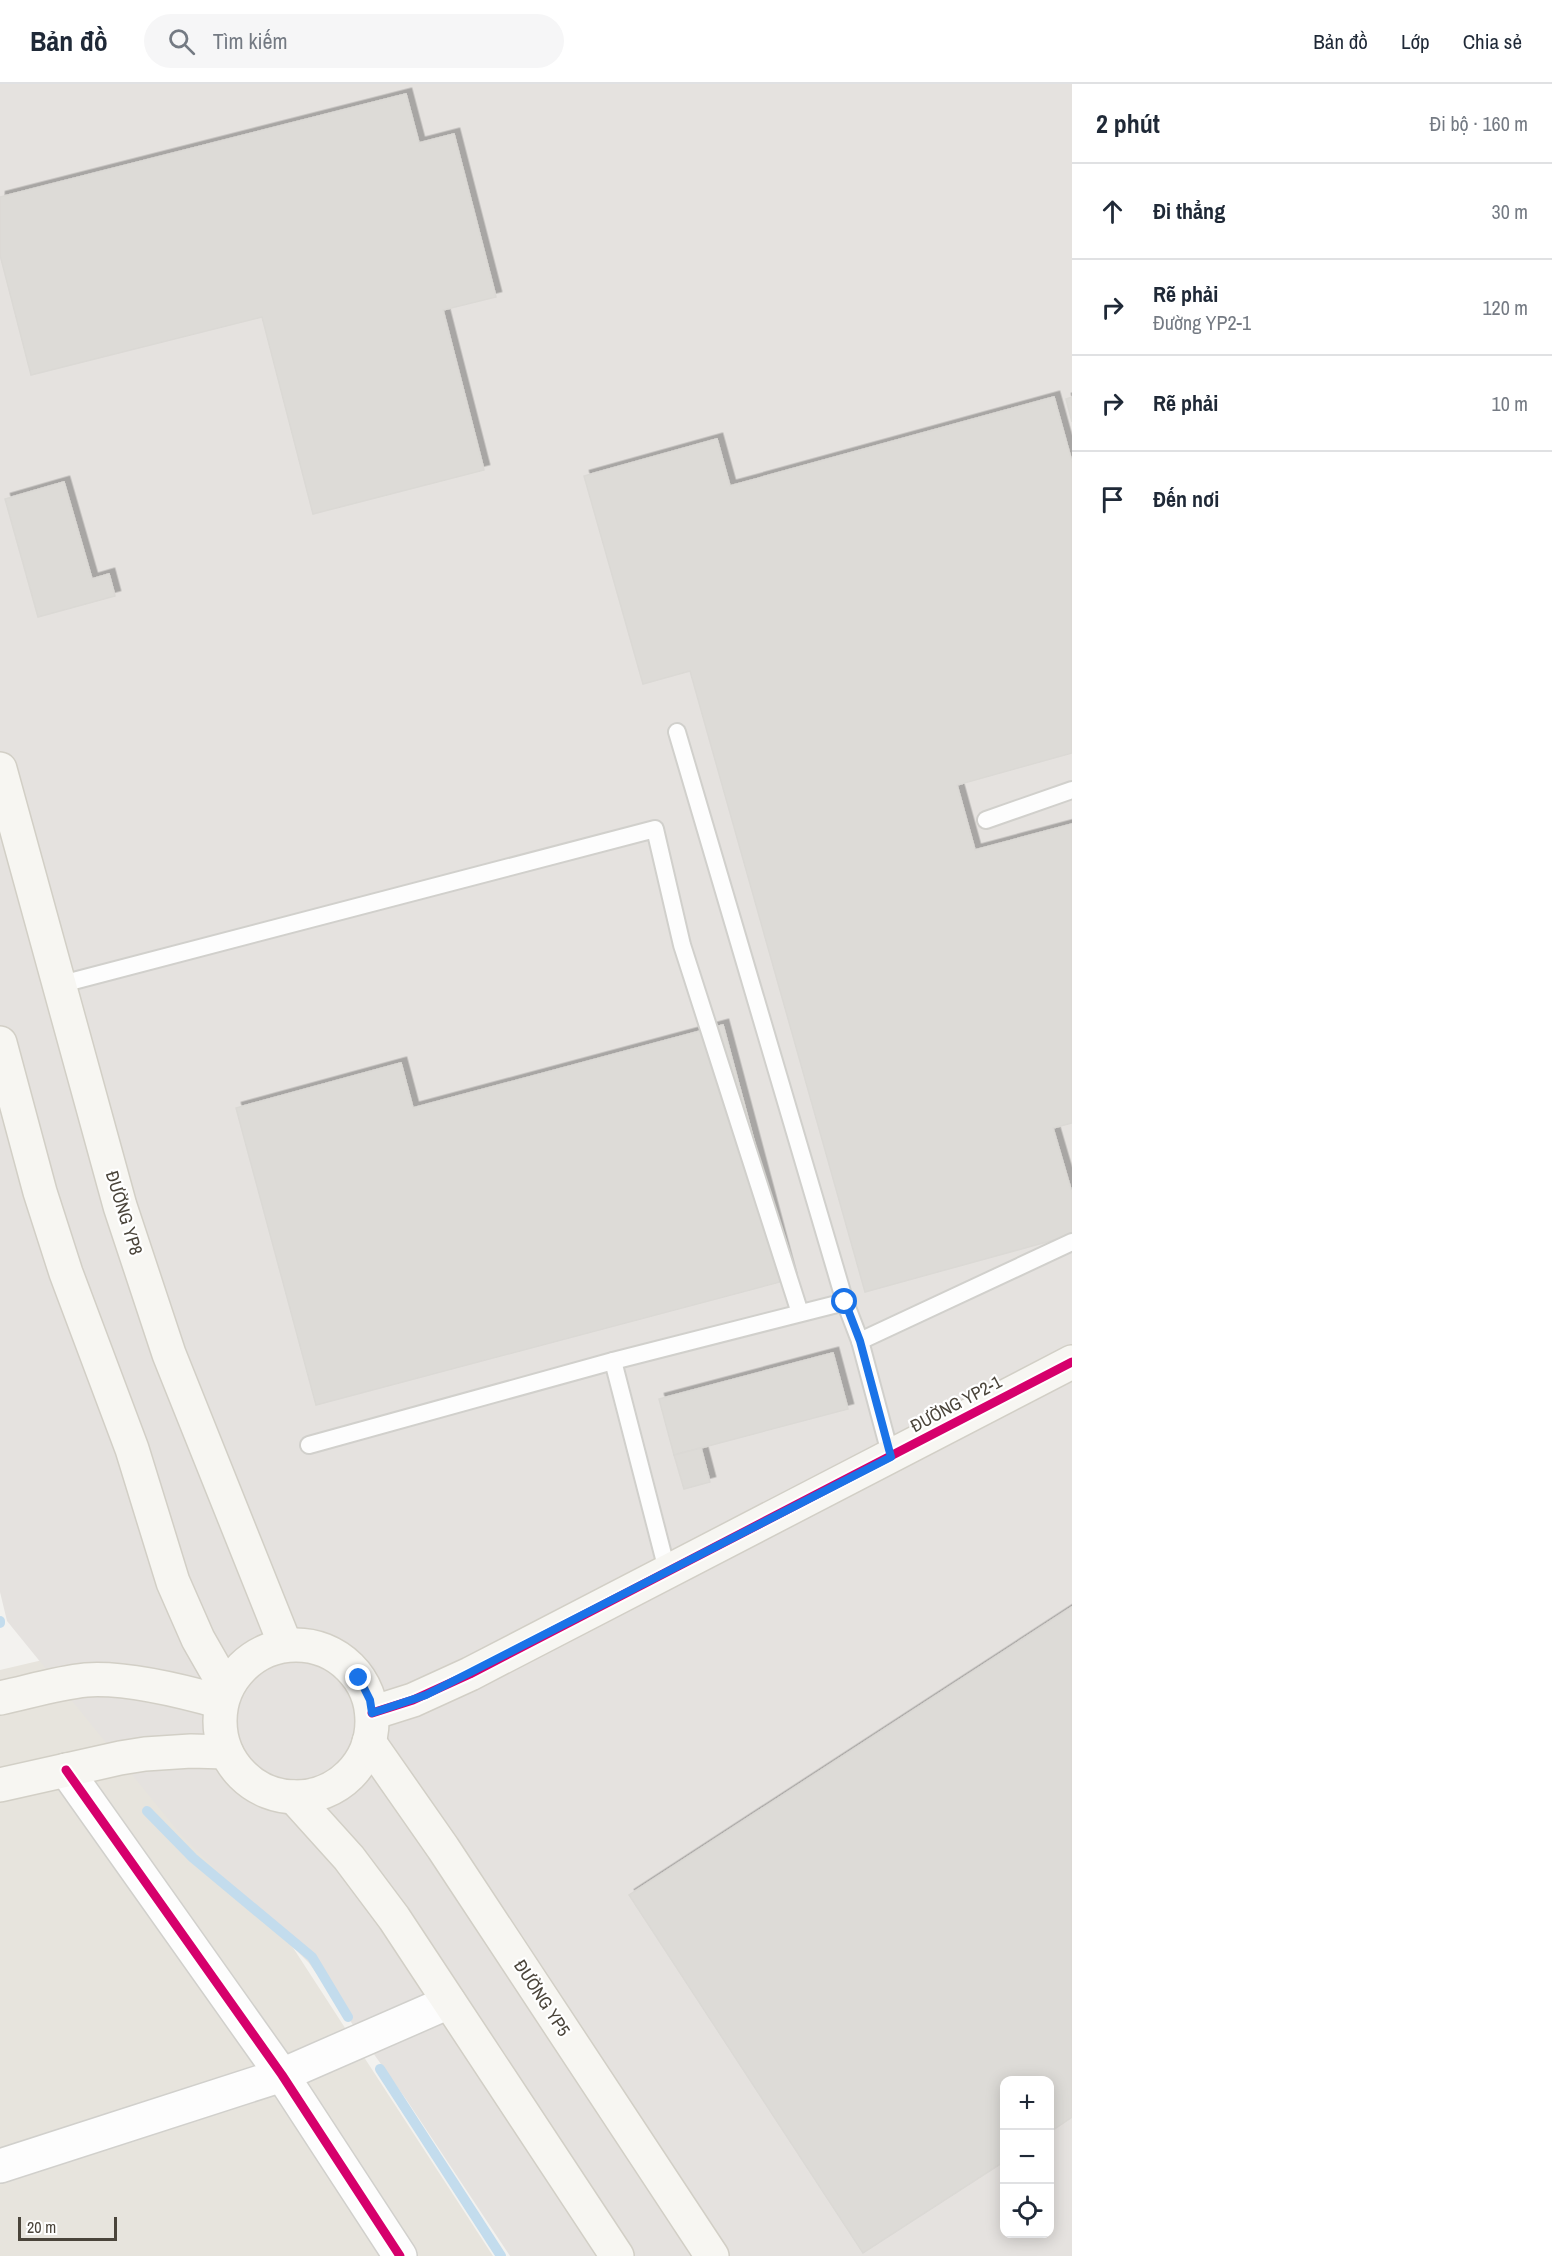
<!DOCTYPE html>
<html lang="vi">
<meta charset="utf-8">
<style>
body{margin:0;font-family:"Archivo Narrow",sans-serif;background:#f6f6f7;color:#1f2937}
.controls{position:absolute;right:18px;bottom:18px;display:grid;overflow:hidden;border-radius:12px;box-shadow:0 3px 15px #0003}
.controls button{width:54px;height:54px;display:grid;place-items:center;padding:0;border:0;border-bottom:2px solid #e0e1e3;background:#fff;color:#1f2937;font:30px sans-serif}
.scale{position:absolute;left:18px;bottom:15px;width:99px;box-sizing:border-box;padding-left:6px;border:3px solid #4a443a;border-top:0;font-size:16px;line-height:21px;white-space:nowrap;color:#4a443a;-webkit-text-stroke:4px #fff;paint-order:stroke}
.stop{position:absolute;width:18px;height:18px;margin:-14px;border:4px solid #1a73e8;border-radius:50%;background:#fff}
.stop.end{background:#1a73e8;border-color:#fff;box-shadow:0 2px 6px #0008}
.list{margin:0;padding:0;list-style:none}
h2{display:flex;justify-content:space-between;align-items:center;height:78px;margin:0;padding:0 24px;font-size:26px}
h2 small{font-size:20px;font-weight:400;color:#747a83}
.list li{display:grid;grid-template-columns:39px 1fr auto;gap:18px;align-items:center;box-sizing:border-box;height:96px;padding:0 24px;border-top:2px solid #e0e1e3}
.list b{display:block;font-size:22px;white-space:nowrap}
.list p{margin:0;font-size:20px;white-space:nowrap;color:#747a83}
.list em{font-size:20px;font-style:normal;color:#747a83}
.icon{flex:none;width:33px;height:33px;fill:none;stroke:currentColor;stroke-width:2;stroke-linecap:round;stroke-linejoin:round}
.map{position:relative;flex:none;width:1072px;height:2172px;overflow:hidden}
header{display:flex;align-items:center;gap:36px;box-sizing:border-box;height:84px;padding:0 30px;background:#fff;border-bottom:2px solid #e0e1e3}
header strong{font-size:28px}
nav{display:flex;gap:33px;margin-inline-start:auto;font-size:21px}
.search{width:420px;height:54px;background:#f6f6f7;display:flex;align-items:center;gap:15px;box-sizing:border-box;padding:0 21px;border-radius:33px;color:#747a83;font-size:22px}
main{display:flex}
aside{flex:1;background:#fff}
.map>svg:first-child{display:block}
.residential{fill:#e7e4dd}
.industrial{fill:#e5e2df;fill-rule:evenodd}
.lines{fill:none;stroke-linecap:round;stroke-linejoin:round}
.stream{stroke:#c3dced;stroke-width:10}
.building{fill:#dddbd7;stroke:#dbd9d5;stroke-width:1.5;filter:url(#shadow)}
.lane-casing{stroke:#d1d0cc;stroke-width:20}
.street-casing{stroke:#d1d0cc;stroke-width:36}
.secondary-casing{stroke:#d2cfc6;stroke-width:36}
.lane{stroke:#fdfdfd;stroke-width:16}
.street{stroke:#fdfdfd;stroke-width:33}
.secondary{stroke:#f7f6f2;stroke-width:33}
.cycleway-casing{stroke:#fff;stroke-width:13}
.cycleway{stroke:#d6006c;stroke-width:9}
.route{stroke:#1a73e8;stroke-width:8}
.labels{text-anchor:middle;stroke-width:4.5;stroke-linejoin:round;paint-order:stroke}
.street-label{font-size:18px;fill:#4a443a;stroke:#fff}
</style>
<header>
<strong>Bản đồ</strong>
<div class="search"><svg class="icon" aria-label="search" viewBox="0 0 24 24"><circle cx="10" cy="10" r="6"/><path d="M15 15l6 6"/></svg>Tìm kiếm</div>
<nav><a>Bản đồ</a><a>Lớp</a><a>Chia sẻ</a></nav>
</header>
<main>
<div class="map">
<svg width="1072" height="2172" viewBox="0 0 1072 2172">
<defs>
<filter id="shadow"><feDropShadow dx="5.5" dy="-5.5" stdDeviation="0" flood-color="#0004"/></filter>
</defs>
<rect width="100%" height="100%" fill="#f3f2ef"/>
<polygon class="residential" points="98,1563 493,2172 0,2172 0,1586"/>
<path class="industrial" d="M0 0H1072V2172H510L408 2018 309 1879 181 1751 7 1537 0 1508ZM1005 1996H1050V2150H1005Z"/>
<g class="lines">
<g class="stream">
<polyline points="0,1537 0,1539"/>
<polyline points="147,1727 193,1774 312,1873 348,1933"/>
<polyline points="380,1985 501,2172"/>
</g>
</g>
<g class="building">
<polygon points="406,10 419,59 454,50 496,213 443,226 484,386 313,430 262,233 31,291 0,171 0,113"/>
<polygon points="1054,313 1072,378 1072,669 957,701 975,766 1072,740 1072,1039 1053,1044 1072,1109 1072,1151 865,1208 690,587 643,600 584,392 717,355 730,402"/>
<polygon points="1072,313 1072,338 1066,315"/>
<polygon points="64,398 92,495 109,490 115,512 38,533 5,415"/>
<polygon points="723,941 791,1195 316,1321 236,1024 401,979 413,1024"/>
<polygon points="833,1269 848,1325 674,1371 659,1315"/>
<polygon points="701,1364 710,1398 684,1405 674,1371"/>
<polygon points="1072,1523 1072,2033 1050,2048 1050,1996 1005,1996 1005,2077 863,2169 629,1811"/>
</g>
<g class="lines">
<g class="lane-casing">
<g id="lane">
<polyline points="677,648 845,1218 860,1257 891,1373"/>
<polyline points="986,736 1072,706"/>
<polyline points="58,901 655,745 682,861 800,1229"/>
<polyline points="860,1257 1072,1158"/>
<polyline points="613,1277 667,1486"/>
<polyline points="309,1361 613,1277 845,1218"/>
</g>
</g>
<g class="street-casing">
<g id="street">
<polyline points="66,1686 282,1991 400,2172"/>
<polyline points="0,2082 282,1991 449,1918"/>
</g>
</g>
<g class="secondary-casing">
<g id="secondary">
<polyline points="0,685 120,1122 169,1270 285,1560"/>
<polyline points="0,959 40,1108 66,1189 132,1365 173,1498 198,1555 226,1604"/>
<circle cx="296" cy="1637" r="76"/>
<path d="M0 1614C28 1608 57 1599 86 1596 126 1593 182 1607 221 1618"/>
<polyline points="372,1629 413,1616 470,1590 1072,1278"/>
<polyline points="369,1658 443,1764 712,2172"/>
<polyline points="0,1701 120,1674 145,1670 191,1667 226,1668"/>
<polyline points="294,1713 349,1774 394,1834 617,2172"/>
</g>
</g>
<use href="#lane" class="lane"/>
<use href="#street" class="street"/>
<use href="#secondary" class="secondary"/>
<g class="cycleway-casing">
<g id="cycleway">
<polyline points="372,1629 413,1616 470,1590 1072,1278"/>
<polyline points="66,1686 282,1991 400,2172"/>
</g>
</g>
<use href="#cycleway" class="cycleway"/>
</g>
<g class="lines">
<polyline class="route" points="359,1594 370,1616 372,1629 426,1611 891,1373 860,1257 845,1218"/>
</g>
<g class="labels">
<g class="street-label">
<text transform="translate(124 1129) rotate(73)" y="6">ĐƯỜNG YP8</text>
<text transform="translate(956 1320) rotate(-28)" y="6">ĐƯỜNG YP2-1</text>
<text transform="translate(542 1914) rotate(57)" y="6">ĐƯỜNG YP5</text>
</g>
</g>
</svg>
<div class="controls">
<button>+</button>
<button>−</button>
<button><svg class="icon" aria-label="locate" viewBox="0 0 24 24"><circle cx="12" cy="12" r="6"/><path d="M12 2v4M12 18v4M2 12h4M18 12h4"/></svg></button>
</div>
<div class="scale">20 m</div>
<div class="stop" style="left:845px;top:1218px"></div>
<div class="stop end" style="left:359px;top:1594px"></div>
</div>
<aside>
<h2>2 phút<small>Đi bộ · 160 m</small></h2>
<ul class="list">
<li><svg class="icon" aria-label="ahead" viewBox="0 0 24 24"><path d="M12 20V5M6 11l6-6 6 6"/></svg><div><b>Đi thẳng</b></div><em>30 m</em></li>
<li><svg class="icon" aria-label="right" viewBox="0 0 24 24"><path d="M7 20v-9h11M14 6l5 5-5 5"/></svg><div><b>Rẽ phải</b><p>Đường YP2-1</p></div><em>120 m</em></li>
<li><svg class="icon" aria-label="right" viewBox="0 0 24 24"><path d="M7 20v-9h11M14 6l5 5-5 5"/></svg><div><b>Rẽ phải</b></div><em>10 m</em></li>
<li><svg class="icon" aria-label="arrive" viewBox="0 0 24 24"><path d="M6 21V4h12l-3 4 3 4H6"/></svg><div><b>Đến nơi</b></div></li>
</ul>
</aside>
</main>
